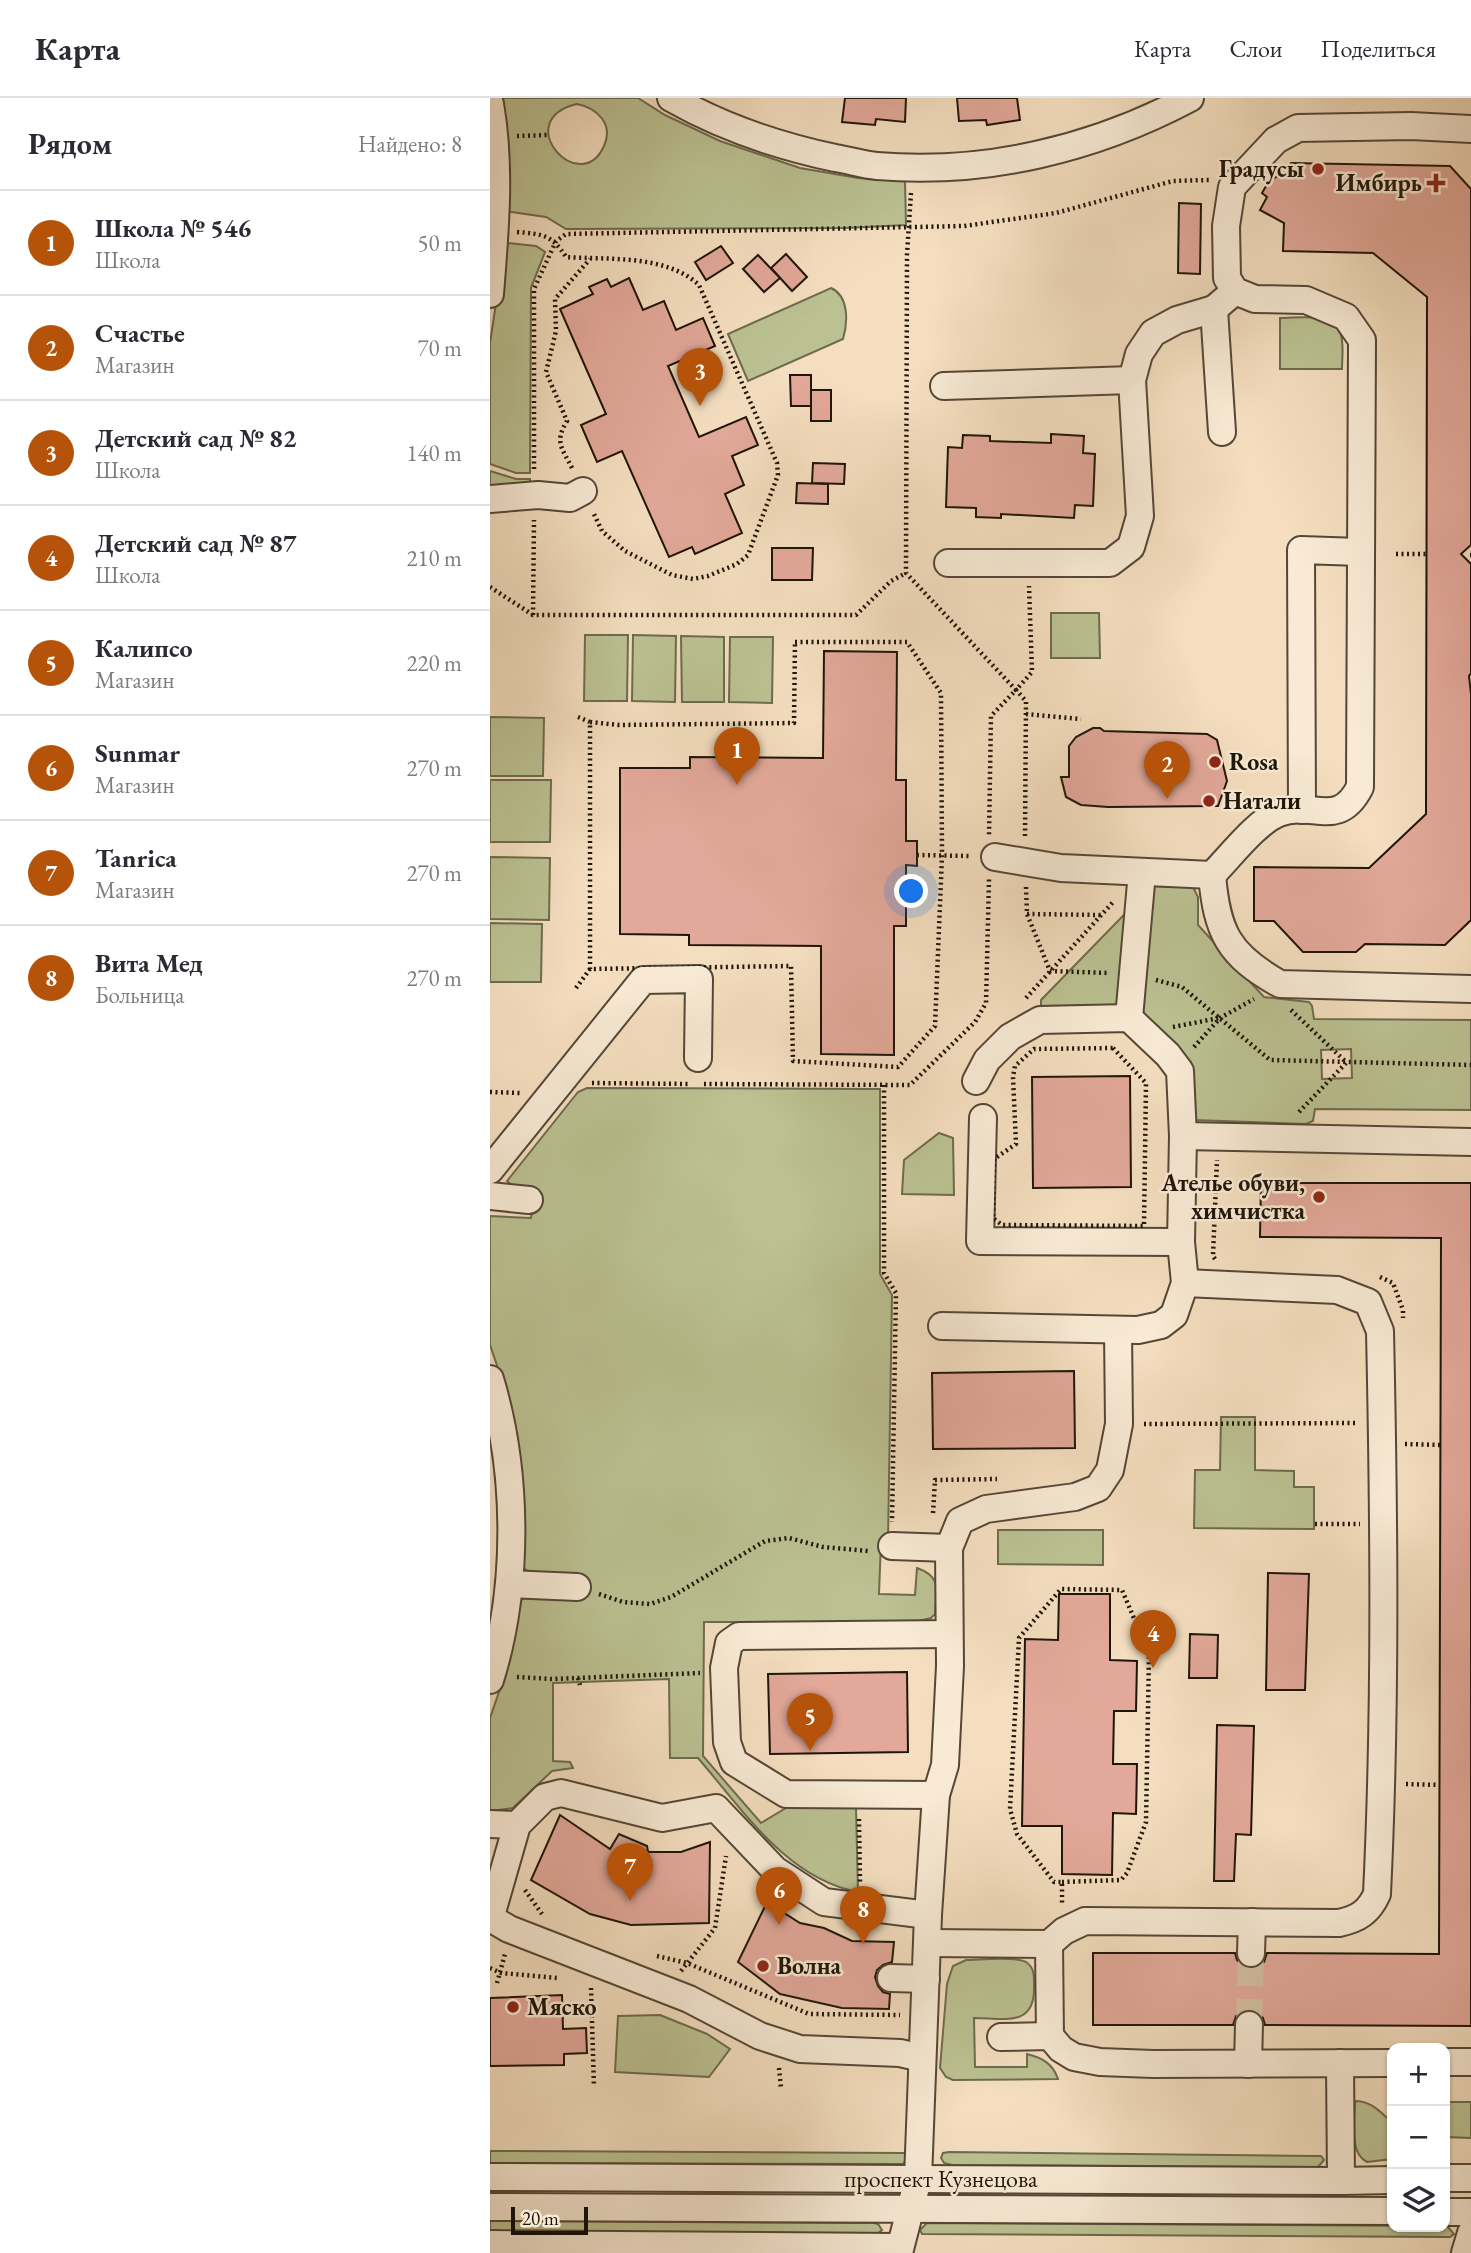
<!DOCTYPE html>
<html lang="ru">
<meta charset="utf-8">
<style>
body{margin:0;font-family:"EB Garamond",serif;background:#f7f7f7;color:#2b2b33}
.controls{position:absolute;right:21px;bottom:21px;display:grid;overflow:hidden;border-radius:14px;box-shadow:0 2px 5px #0004}
.controls button{width:63px;height:63px;display:grid;place-items:center;padding:0;border:0;border-bottom:2px solid #e1e1e2;background:#fff;color:#2b2b33;font:35px sans-serif}
.scale{position:absolute;left:21px;bottom:18px;width:77px;box-sizing:border-box;padding-left:7px;border:4px solid #1f1509;border-top:0;font-size:19px;line-height:24px;white-space:nowrap;color:#1f1509;-webkit-text-stroke:5px #f8ead5;paint-order:stroke}
.you{position:absolute;left:422px;top:794px;width:24px;height:24px;margin:-18px;border:5px solid #fff;border-radius:50%;background:#1a73e8;box-shadow:0 0 0 10px #1a73e833}
.badge{display:grid;place-items:center;width:46px;height:46px;border-radius:50%;background:#b45309;color:#fff;font-size:23px;font-weight:700}
.pin{position:absolute;translate:-50% -58px;filter:drop-shadow(0 2px 4px #0008)}
.pin::after{content:'';position:absolute;top:37px;width:24px;height:21px;background:inherit;clip-path:polygon(0 0,100% 0,50% 100%)}
.list{margin:0;padding:0;list-style:none}
h2{display:flex;justify-content:space-between;align-items:center;height:91px;margin:0;padding:0 28px;font-size:30px}
h2 small{font-size:23px;font-weight:400;color:#7c7c81}
.list li{display:grid;grid-template-columns:46px 1fr auto;gap:21px;align-items:center;box-sizing:border-box;height:105px;padding:0 28px;border-top:2px solid #e1e1e2}
.list b{display:block;font-size:26px;white-space:nowrap}
.list p{margin:0;font-size:23px;white-space:nowrap;color:#7c7c81}
.list em{font-size:23px;font-style:normal;color:#7c7c81}
.icon{flex:none;width:38px;height:38px;fill:none;stroke:currentColor;stroke-width:2;stroke-linecap:round;stroke-linejoin:round}
.map{position:relative;flex:none;width:981px;height:2155px;overflow:hidden}
header{display:flex;align-items:center;gap:42px;box-sizing:border-box;height:98px;padding:0 35px;background:#fff;border-bottom:2px solid #e1e1e2}
header strong{font-size:33px}
nav{display:flex;gap:38px;margin-inline-start:auto;font-size:24px}
main{display:flex}
aside{flex:1;background:#fff}
.map>svg:first-child{display:block}
.green{fill:#bbc192;stroke:#6d6b4e;stroke-width:2;fill-rule:evenodd}
.building{fill:#e2a899;stroke:#1f1509;stroke-width:2}
.lines{fill:none;stroke-linecap:round;stroke-linejoin:round}
.minor-tunnel{stroke:#d4c0a4;stroke-width:26;stroke-dasharray:26 13;stroke-linecap:butt}
.minor-casing{stroke:#544736;stroke-width:30}
.path{stroke:#1f1509;stroke-width:4.5;stroke-dasharray:2 3.5;stroke-linecap:butt}
.minor{stroke:#f8ead5;stroke-width:26}
.poi-dot{fill:#8f2418;stroke:#f8ead5;stroke-width:2.5}
.labels{text-anchor:middle;stroke-width:5;stroke-linejoin:round;paint-order:stroke}
.poi-label{font-size:24px;font-weight:bold;fill:#1f1509;stroke:#f8ead5;text-anchor:start}
.street-label{font-size:24px;fill:#1f1509;stroke:#f8ead5}
</style>
<header>
<strong>Карта</strong>
<nav><a>Карта</a><a>Слои</a><a>Поделиться</a></nav>
</header>
<main>
<aside>
<h2>Рядом<small>Найдено: 8</small></h2>
<ul class="list">
<li><span class="badge">1</span><div><b>Школа № 546</b><p>Школа</p></div><em>50 m</em></li>
<li><span class="badge">2</span><div><b>Счастье</b><p>Магазин</p></div><em>70 m</em></li>
<li><span class="badge">3</span><div><b>Детский сад № 82</b><p>Школа</p></div><em>140 m</em></li>
<li><span class="badge">4</span><div><b>Детский сад № 87</b><p>Школа</p></div><em>210 m</em></li>
<li><span class="badge">5</span><div><b>Калипсо</b><p>Магазин</p></div><em>220 m</em></li>
<li><span class="badge">6</span><div><b>Sunmar</b><p>Магазин</p></div><em>270 m</em></li>
<li><span class="badge">7</span><div><b>Tanrica</b><p>Магазин</p></div><em>270 m</em></li>
<li><span class="badge">8</span><div><b>Вита Мед</b><p>Больница</p></div><em>270 m</em></li>
</ul>
</aside>
<div class="map">
<svg width="981" height="2155" viewBox="0 0 981 2155">
<rect width="100%" height="100%" fill="#f4debf"/>
<filter id="stains"><feTurbulence type="fractalNoise" baseFrequency=".00286" numOctaves="4"/><feColorMatrix values="0 0 0 0 .2 0 0 0 0 .09 0 0 0 0 .02 0 0 0 .5 -.17"/></filter>
<radialGradient id="worn" r=".72"><stop offset=".6" stop-color="#630" stop-opacity="0"/><stop offset="1" stop-color="#630" stop-opacity=".3"/></radialGradient>
<g class="green">
<path d="M9 0H148L175 17 230 43 310 70 368 80 415 83 416 127 355 130 76 131 56 119 15 113ZM87 6C107 10 124 26 114 48 90 101 19 22 87 6Z"/>
<polygon points="18,145 46,148 55,154 41,190 40,375 26,375 0,366 0,245 15,146"/>
<path d="M341 190C359 198 358 224 353 241L258 283 238 236Z"/>
<path d="M790 220C810 220 843 213 851 237 854 247 852 261 852 271H790Z"/>
<polygon points="0,373 26,381 40,381 40,389 0,389"/>
<polygon points="561,515 609,515 610,560 561,560"/>
<polygon points="95,537 138,537 137,603 94,603"/>
<polygon points="143,537 186,538 185,604 142,603"/>
<polygon points="191,538 234,539 234,604 192,604"/>
<polygon points="240,539 283,539 282,605 239,604"/>
<polygon points="0,619 54,620 53,678 0,678"/>
<polygon points="0,682 61,682 60,744 0,744"/>
<polygon points="0,759 60,760 59,822 0,821"/>
<path d="M662 788 703 789 708 799V827L774 899 819 904 822 908 824 921 981 922V1012L825 1011 823 1023 816 1026 704 1022 645 907 551 908V902ZM861 951 862 980 832 981 831 952Z"/>
<polygon points="0,825 52,826 51,884 0,884"/>
<path d="M97 990 390 991V1176L402 1197 398 1443H391L389 1496 425 1497 427 1470C453 1479 446 1493 445 1516L441 1520 424 1524H214L213 1658 271 1725 296 1710H366L368 1794C297 1781 253 1712 208 1660H180L179 1581 63 1585V1663L80 1664 83 1670 62 1673 23 1710 0 1713V1620L10 1591 30 1503 38 1498 87 1500 88 1476 41 1475 32 1469 13 1285 0 1247V1118L41 1120 44 1090 22 1087 17 1083 88 994Z"/>
<polygon points="449,1035 463,1040 464,1097 412,1096 414,1062"/>
<polygon points="731,1319 765,1319 765,1372 804,1373 804,1389 824,1389 824,1431 704,1430 705,1372 730,1372"/>
<polygon points="508,1432 613,1432 613,1467 508,1466"/>
<path d="M476 1862C490 1862 524 1858 536 1864 545 1870 544 1879 544 1889 545 1930 513 1920 484 1920L485 1969H537V1956C553 1960 563 1966 568 1981L463 1982 456 1979 450 1970 457 1886 463 1868Z"/>
<polygon points="170,1917 217,1936 240,1951 219,1979 125,1974 128,1918"/>
<path d="M865 2003C882 2003 890 2014 902 2024V2061L877 2064C858 2055 865 2021 865 2003Z"/>
<polygon points="955,2004 981,2004 981,2040 955,2039"/>
<polygon points="0,2053 412,2055 416,2055 419,2059 413,2066 0,2065"/>
<polygon points="459,2054 826,2058 831,2058 834,2062 828,2069 462,2067 454,2065 451,2060 453,2055"/>
<polygon points="0,2123 384,2125 388,2126 392,2132 387,2136 0,2134"/>
<polygon points="437,2125 957,2128 964,2136 960,2139 432,2136 430,2132"/>
</g>
<g class="building">
<polygon points="355,0 416,0 415,24 386,21 385,27 352,24"/>
<polygon points="467,0 527,0 530,22 497,27 496,22 469,23"/>
<polygon points="801,65 960,68 981,91 981,447 971,456 981,466 981,575 979,578 981,596 981,822 955,847 875,846 866,854 813,854 784,823 764,823 764,769 879,770 936,716 937,199 883,155 793,153 794,125 770,112 777,99 772,95 779,83 795,74"/>
<polygon points="689,105 711,106 710,176 688,175"/>
<polygon points="231,148 243,165 216,182 205,164"/>
<polygon points="296,156 317,179 302,193 281,170"/>
<polygon points="268,157 290,180 274,194 253,171"/>
<polygon points="139,180 153,212 174,203 186,232 213,220 225,248 178,268 209,339 256,319 268,347 242,358 254,387 235,396 252,435 205,456 202,449 179,459 132,353 107,364 91,327 116,316 70,211 103,196 99,189 117,181 121,189"/>
<polygon points="300,277 321,277 321,308 301,308"/>
<rect x="321" y="292" width="20" height="31"/>
<polygon points="561,336 594,338 593,355 605,356 603,408 585,407 584,420 511,416 511,420 486,419 486,410 456,409 458,349 472,350 473,337 500,338 500,343 561,345"/>
<polygon points="323,365 355,366 354,386 322,385"/>
<polygon points="307,385 338,386 338,406 306,405"/>
<polygon points="282,450 323,450 322,482 282,482"/>
<polygon points="334,553 407,554 406,682 416,682 416,743 427,743 427,768 416,767 416,828 404,828 404,957 331,956 331,848 199,847 199,837 130,836 130,670 200,670 200,659 333,660"/>
<polygon points="603,630 610,630 614,633 717,636 727,642 737,683 728,708 618,709 591,707 576,699 571,679 579,679 579,648 586,639"/>
<polygon points="640,978 641,1089 543,1090 542,979"/>
<polygon points="771,1085 981,1085 981,1928 775,1927 773,1920 768,1914 759,1911 752,1913 746,1918 743,1927 603,1927 603,1855 745,1855 747,1862 752,1868 761,1871 769,1868 774,1864 777,1855 949,1856 951,1140 770,1139"/>
<polygon points="584,1273 585,1350 443,1351 442,1275"/>
<polygon points="778,1475 819,1476 815,1592 776,1592"/>
<polygon points="569,1496 620,1496 620,1562 647,1563 646,1613 624,1613 623,1666 647,1666 646,1716 623,1715 622,1777 572,1776 572,1728 532,1728 535,1541 568,1542"/>
<polygon points="700,1536 728,1537 727,1580 699,1580"/>
<polygon points="417,1574 418,1654 280,1656 278,1576"/>
<polygon points="727,1627 764,1628 761,1737 746,1736 744,1783 724,1783"/>
<polygon points="70,1717 120,1751 129,1736 157,1748 158,1754 191,1754 220,1744 219,1825 141,1827 100,1816 41,1782"/>
<polygon points="277,1804 310,1825 334,1830 362,1843 404,1844 402,1864 393,1867 387,1872 385,1879 388,1888 393,1894 400,1896 399,1911 352,1910 290,1896 248,1864"/>
<polygon points="72,1897 73,1931 96,1930 97,1955 74,1956 74,1967 0,1968 0,1900"/>
</g>
<g class="lines">
<polyline class="minor-tunnel" points="759,1927 761,1855"/>
<g class="minor-casing">
<g id="minor">
<path d="M181 0C232 29 288 48 345 60 359 62 373 67 387 68 496 77 604 51 700 0"/>
<path d="M0 6C11 69 5 133 0 196"/>
<polyline points="724,211 732,334"/>
<polyline points="454,288 642,282"/>
<polyline points="0,401 48,397 80,400 93,393"/>
<polyline points="458,465 620,465 641,449 650,418 642,282 649,256 663,235 687,222 724,211 745,193"/>
<polyline points="812,712 811,452 870,454"/>
<path d="M505 759 571 770 722 777C727 834 738 857 790 886L981 891"/>
<path d="M722 777C740 759 766 724 789 715 823 702 848 732 870 689L872 242 856 219 816 202 765 201 745 193 737 180 736 128 742 89 786 42 808 30 921 28 981 31"/>
<polyline points="639,920 652,774"/>
<polyline points="493,1020 490,1143 691,1144"/>
<polyline points="693,1038 981,1044"/>
<polyline points="0,1072 153,882 209,881 208,960"/>
<polyline points="0,1098 39,1102"/>
<polyline points="452,1228 648,1232 671,1227 684,1217 695,1185 691,1144 693,1038 690,973 678,957 639,920 550,922 520,939 497,962 486,983"/>
<path d="M0 1281C28 1374 29 1489 0 1582"/>
<polyline points="402,1448 459,1450"/>
<polyline points="19,1486 87,1489"/>
<polyline points="446,1697 296,1696 244,1664 237,1644 234,1570 239,1545 249,1538 459,1536"/>
<polyline points="0,1726 27,1727"/>
<polyline points="0,1821 27,1727 55,1699 71,1695 172,1720 226,1710 285,1772 334,1804 438,1817"/>
<polyline points="2,1821 19,1831 199,1901 270,1938 310,1951 410,1955 432,1960"/>
<path d="M438 1845 559 1846 574 1833 595 1823 849 1825C868 1821 879 1814 887 1796 896 1609 894 1421 890 1233L878 1204 847 1192 695 1185"/>
<polyline points="559,1846 560,1938"/>
<polyline points="761,1855 762,1824"/>
<polyline points="401,1880 436,1881"/>
<polyline points="511,1939 560,1938 571,1951 584,1959 610,1964 663,1966 902,1965"/>
<polyline points="955,1964 981,1964"/>
<polyline points="850,1965 851,2083"/>
<polyline points="758,1966 759,1927"/>
<polyline points="0,2079 851,2083 902,2082"/>
<polyline points="955,2080 981,2080"/>
<polyline points="0,2109 902,2113"/>
<polyline points="955,2114 981,2114"/>
<polyline points="0,2146 409,2149"/>
<polyline points="409,2155 428,2081 438,1817 446,1697 455,1667 460,1568 459,1450 470,1423 496,1411 585,1399 608,1390 620,1372 629,1326 628,1232"/>
<polyline points="975,2155 981,2135"/>
</g>
</g>
<g class="path">
<polyline points="27,38 58,37"/>
<polyline points="421,95 417,156 416,475 526,592 501,618 499,737"/>
<path d="M27 134C53 136 62 137 76 159 117 162 176 156 209 187L287 365 288 377 258 457 247 466 218 478 203 481 182 477 135 453 112 433 104 416"/>
<path d="M82 370C72 350 64 344 77 323L56 274 66 233 65 201 100 161"/>
<polyline points="44,371 44,191 66,143 76,136 474,128 566,115 683,83 719,82"/>
<polyline points="906,456 936,456"/>
<polyline points="980,457 981,457"/>
<polyline points="0,489 43,517 366,517 401,483 416,475"/>
<polyline points="43,517 44,422"/>
<polygon points="305,544 417,544 451,595 452,758 445,928 408,969 303,963 301,868 100,871 100,624 129,627 304,625"/>
<polyline points="536,616 591,621"/>
<polyline points="88,619 100,624"/>
<polyline points="535,738 536,603 526,592 542,574 539,488"/>
<polyline points="427,757 479,758"/>
<polyline points="536,789 537,816 560,873 620,875"/>
<polyline points="537,816 611,817"/>
<polyline points="666,882 692,889 780,962 981,967"/>
<polyline points="86,890 100,871"/>
<polyline points="536,900 624,803"/>
<polyline points="801,912 856,964"/>
<polyline points="683,929 729,920"/>
<polyline points="704,949 730,920 764,901"/>
<polygon points="623,950 656,985 654,1128 512,1127 503,1120 504,1061 526,1046 523,979 525,968 544,951"/>
<polyline points="102,985 201,986"/>
<polyline points="214,986 420,987 485,924 496,905 499,781"/>
<polyline points="394,987 394,1175 406,1195 402,1424"/>
<polyline points="0,994 31,995"/>
<polyline points="809,1014 856,965"/>
<polyline points="725,1161 723,1158 727,1062"/>
<polyline points="890,1179 903,1185 913,1212 913,1220"/>
<polyline points="654,1326 866,1325"/>
<polyline points="915,1346 951,1347"/>
<polyline points="443,1415 445,1382 507,1381"/>
<polyline points="825,1426 870,1426"/>
<polyline points="109,1496 133,1504 160,1506 181,1499 275,1443 299,1440 333,1449 378,1453"/>
<polyline points="27,1579 62,1581 210,1575"/>
<polyline points="88,1580 90,1587"/>
<polyline points="916,1686 950,1687"/>
<polyline points="369,1721 370,1785"/>
<polyline points="572,1784 631,1782 637,1775 656,1724 659,1556 632,1492 571,1491 529,1540 520,1711 527,1736 564,1784 572,1784 572,1805"/>
<polyline points="35,1792 52,1816"/>
<polyline points="167,1858 197,1865 319,1916 410,1917"/>
<polyline points="0,1870 11,1875 68,1880"/>
<polyline points="191,1873 225,1830 236,1758"/>
<polyline points="7,1885 15,1856"/>
<polyline points="101,1890 104,1989"/>
<polyline points="289,1970 291,1990"/>
</g>
<use href="#minor" class="minor"/>
</g>
<g class="poi-dot">
<circle cx="828" cy="71" r="7"/>
<path d="M942.5 74.5h7v7h7v7h-7v7h-7v-7h-7v-7h7z"/>
<circle cx="725" cy="664" r="7"/>
<circle cx="719" cy="703" r="7"/>
<circle cx="829" cy="1099" r="7"/>
<circle cx="273" cy="1868" r="7"/>
<circle cx="23" cy="1909" r="7"/>
</g>
<g class="labels">
<g class="poi-label">
<text x="814" y="79" text-anchor="end">Градусы</text>
<text x="932" y="93" text-anchor="end">Имбирь</text>
<text x="739" y="672">Rosa</text>
<text x="733" y="711">Натали</text>
<text x="815" y="1093" text-anchor="end">Ателье обуви,<tspan x="815" dy="28">химчистка</tspan></text>
<text x="287" y="1876">Волна</text>
<text x="37" y="1917">Мяско</text>
</g>
<g class="street-label">
<text x="451" y="2089">проспект Кузнецова</text>
</g>
</g>
<rect width="100%" height="100%" filter="url(#stains)"/>
<rect width="100%" height="100%" fill="url(#worn)"/>
</svg>
<div class="controls">
<button>+</button>
<button>−</button>
<button><svg class="icon" aria-label="layers" viewBox="0 0 24 24"><path d="M12 4l9 5-9 5-9-5zM3 14l9 5 9-5"/></svg></button>
</div>
<div class="scale">20 m</div>
<div class="you"></div>
<div class="pin badge" style="left:247px;top:687px">1</div>
<div class="pin badge" style="left:677px;top:701px">2</div>
<div class="pin badge" style="left:210px;top:308px">3</div>
<div class="pin badge" style="left:663px;top:1570px">4</div>
<div class="pin badge" style="left:320px;top:1653px">5</div>
<div class="pin badge" style="left:289px;top:1827px">6</div>
<div class="pin badge" style="left:140px;top:1803px">7</div>
<div class="pin badge" style="left:373px;top:1846px">8</div>
</div>
</main>
